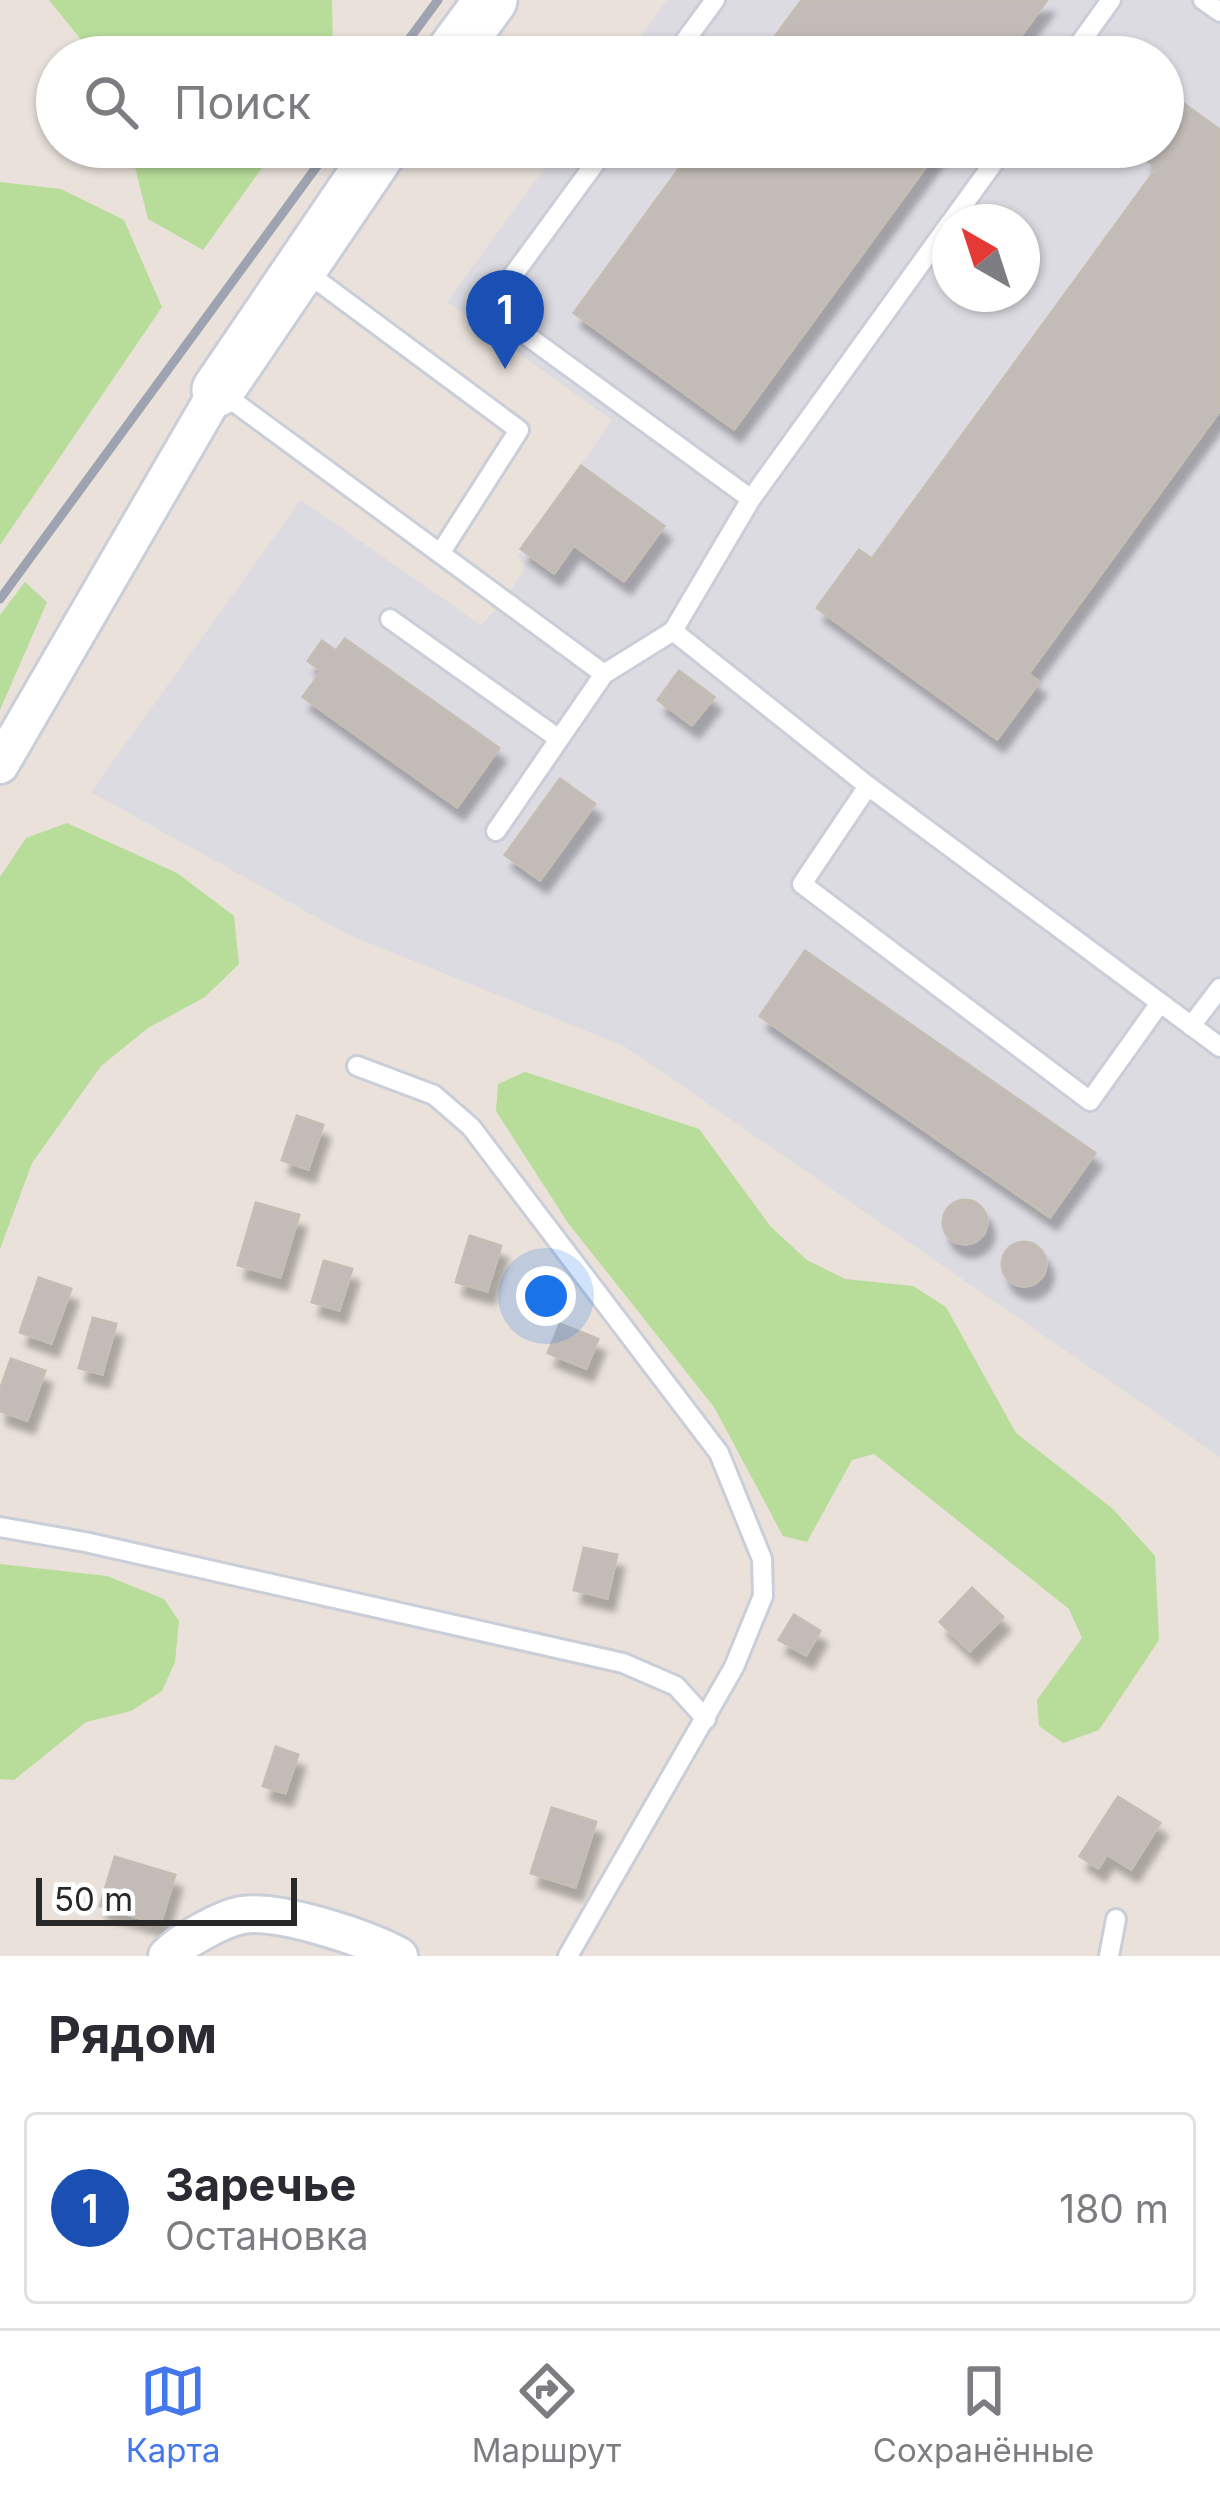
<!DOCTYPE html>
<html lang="ru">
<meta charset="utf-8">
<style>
body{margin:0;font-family:Inter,sans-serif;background:#f2f2f3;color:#2b2b33}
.compass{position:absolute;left:932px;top:204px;width:108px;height:108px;border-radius:50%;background:#fff;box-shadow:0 3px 9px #0004;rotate:321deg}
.scale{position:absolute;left:36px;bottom:30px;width:261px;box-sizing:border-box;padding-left:12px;border:6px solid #282828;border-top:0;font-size:33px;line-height:42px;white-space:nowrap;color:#282828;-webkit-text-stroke:9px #fff;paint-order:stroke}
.you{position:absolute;left:546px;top:1296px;width:42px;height:42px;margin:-30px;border:9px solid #fff;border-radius:50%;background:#1a73e8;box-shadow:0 0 0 18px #1a73e833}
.badge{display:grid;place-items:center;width:78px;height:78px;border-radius:50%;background:#4476ec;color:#fff;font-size:39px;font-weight:700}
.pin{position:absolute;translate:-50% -99px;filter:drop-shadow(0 3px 6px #0008)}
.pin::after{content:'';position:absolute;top:63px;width:42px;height:36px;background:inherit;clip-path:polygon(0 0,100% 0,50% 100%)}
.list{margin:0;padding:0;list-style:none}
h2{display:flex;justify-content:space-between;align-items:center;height:156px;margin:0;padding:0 48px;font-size:51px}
h2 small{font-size:39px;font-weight:400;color:#7c7c81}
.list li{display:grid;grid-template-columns:78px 1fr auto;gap:36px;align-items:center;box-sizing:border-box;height:192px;margin:0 24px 24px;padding:0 24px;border:3px solid #e1e1e2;border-radius:12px}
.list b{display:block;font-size:45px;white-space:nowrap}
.list p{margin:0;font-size:39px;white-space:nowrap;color:#7c7c81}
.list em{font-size:39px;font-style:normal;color:#7c7c81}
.icon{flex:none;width:66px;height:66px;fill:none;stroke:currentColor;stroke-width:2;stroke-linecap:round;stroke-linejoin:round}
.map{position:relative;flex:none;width:1220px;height:1956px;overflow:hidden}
.search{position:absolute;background:#fff;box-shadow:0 3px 9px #0004;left:36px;right:36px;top:36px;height:132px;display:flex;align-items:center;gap:30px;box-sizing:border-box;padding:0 42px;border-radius:66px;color:#7c7c81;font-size:45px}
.sheet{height:372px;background:#fff}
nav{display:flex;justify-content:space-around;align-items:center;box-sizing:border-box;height:168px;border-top:3px solid #e1e1e2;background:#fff;font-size:33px;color:#7c7c81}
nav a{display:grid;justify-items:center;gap:6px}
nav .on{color:#4476ec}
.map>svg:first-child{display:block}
.industrial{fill:#dcdbe2;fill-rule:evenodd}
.green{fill:#b8dd9a}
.building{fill:#c2bbb7;stroke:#c4bdb4;stroke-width:3;filter:url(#shadow)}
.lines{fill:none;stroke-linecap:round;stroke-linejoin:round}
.lane-casing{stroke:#c9ced9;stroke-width:24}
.street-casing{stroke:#c9ced9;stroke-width:42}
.secondary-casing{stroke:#c9ced9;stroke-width:57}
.lane{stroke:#fff;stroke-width:18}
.street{stroke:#fff;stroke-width:36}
.secondary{stroke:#fff;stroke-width:51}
.rail{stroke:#9ea3b1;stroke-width:9}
</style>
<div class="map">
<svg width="1220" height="1956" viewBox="0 0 1220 1956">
<defs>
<filter id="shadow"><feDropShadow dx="7" dy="13" stdDeviation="3" flood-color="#0004"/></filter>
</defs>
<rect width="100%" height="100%" fill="#e9e1da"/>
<path class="industrial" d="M667 0H1220V1457L626 1047 347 934 91 792 301 500 481 625 503 602 525 568 518 555 612 420 447 302 560 147H1163V57H626ZM950 222H1022V294H950Z"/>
<g class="green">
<polygon points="49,0 332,0 333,57 95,57"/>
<polygon points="130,147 277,147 203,250 148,219"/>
<polygon points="0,182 61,189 124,220 162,307 0,545"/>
<polygon points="25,582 47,602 0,710 0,615"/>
<polygon points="67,823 177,873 234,916 239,964 205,997 148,1028 101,1066 32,1163 0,1249 0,877 26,838"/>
<polygon points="525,1072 699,1129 771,1227 807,1260 845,1279 913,1286 946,1307 1016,1433 1113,1509 1155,1556 1159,1640 1099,1730 1063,1743 1039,1726 1037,1700 1082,1638 1069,1609 874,1454 852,1460 807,1542 783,1536 714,1407 568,1223 496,1111 498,1084"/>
<polygon points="0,1564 107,1576 164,1599 179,1621 175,1662 162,1691 131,1711 86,1722 14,1780 0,1779"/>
</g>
<g class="building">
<polygon points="802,0 1047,0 1005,57 760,57"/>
<polygon points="1184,104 1220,130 1220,410 1028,674 1039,682 997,739 817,608 859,550 872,559 1157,168 1144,158 1153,147 1163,147 1163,133"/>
<polygon points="695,147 940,147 734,429 574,313"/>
<polygon points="581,466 664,526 624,581 574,545 554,573 521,549"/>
<polygon points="345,639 499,748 457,807 303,697 322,671 308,661 322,641 336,651"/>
<polygon points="679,671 714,697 692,725 658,700"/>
<polygon points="560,779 595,804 540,880 505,855"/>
<polygon points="805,951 1095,1153 1050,1217 760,1016"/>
<polygon points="297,1116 323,1125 308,1169 282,1160"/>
<circle cx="965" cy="1222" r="22"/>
<polygon points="256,1203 299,1215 280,1277 238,1265"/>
<polygon points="470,1236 501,1246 487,1291 456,1282"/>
<circle cx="1024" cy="1264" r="22"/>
<polygon points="324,1261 352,1269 339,1310 312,1302"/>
<polygon points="39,1278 71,1289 51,1343 20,1332"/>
<polygon points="93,1318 116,1324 102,1374 79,1368"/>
<polygon points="560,1324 598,1339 586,1368 548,1353"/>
<polygon points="11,1359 45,1371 27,1420 0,1411 0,1390"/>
<polygon points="584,1548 617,1555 607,1598 574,1590"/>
<polygon points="972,1588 1003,1617 970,1651 940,1622"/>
<polygon points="794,1615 820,1631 806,1655 779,1640"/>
<polygon points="276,1747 298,1755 285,1793 263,1786"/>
<polygon points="1118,1797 1160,1823 1131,1869 1107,1854 1098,1868 1080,1856"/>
<polygon points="552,1808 596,1822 575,1887 531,1873"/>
<polygon points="115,1857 175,1875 160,1924 100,1906"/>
</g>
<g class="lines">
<g class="lane-casing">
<g id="lane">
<polyline points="1203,0 1220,12"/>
<polyline points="673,57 715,0"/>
<polyline points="1070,57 1111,0"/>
<polyline points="607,147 489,308 751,499"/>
<polyline points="951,222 1005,147"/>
<polyline points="302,269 519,430 441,552"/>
<polyline points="222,393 604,674 673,631 868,786 1220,1047"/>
<polyline points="390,619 559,739"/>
<polyline points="673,631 751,499 950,223"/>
<polyline points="868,786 802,884 1090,1101 1160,1003"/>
<polyline points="496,831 604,674"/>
<polyline points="1191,1026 1220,988"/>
<polyline points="357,1066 434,1095 471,1127 719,1453 762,1559 763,1596 734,1667 568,1956"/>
<polyline points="0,1527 85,1542 623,1663 676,1686 706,1719"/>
<polyline points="1109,1956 1116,1919"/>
</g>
</g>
<g class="street-casing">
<g id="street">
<polyline points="0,765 218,390"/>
<path d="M167 1956C182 1941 221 1919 242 1915 279 1909 366 1938 399 1956"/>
</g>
</g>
<g class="secondary-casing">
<g id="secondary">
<polyline points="449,57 491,0"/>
<polyline points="218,390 383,147"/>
</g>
</g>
<use href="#lane" class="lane"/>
<use href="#street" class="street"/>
<use href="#secondary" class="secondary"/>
<g class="rail">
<polyline points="396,57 438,0"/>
<polyline points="0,599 331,147"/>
</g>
</g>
</svg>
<svg class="compass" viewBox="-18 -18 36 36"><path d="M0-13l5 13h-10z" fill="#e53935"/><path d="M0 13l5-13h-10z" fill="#7c7c81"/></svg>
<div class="scale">50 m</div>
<div class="you"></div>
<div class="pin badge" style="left:505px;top:369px;background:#1a4fb4">1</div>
<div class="search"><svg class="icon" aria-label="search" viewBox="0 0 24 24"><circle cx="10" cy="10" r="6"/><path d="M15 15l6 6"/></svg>Поиск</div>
</div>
<section class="sheet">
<h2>Рядом<small></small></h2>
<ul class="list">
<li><span class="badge" style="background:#1a4fb4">1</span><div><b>Заречье</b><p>Остановка</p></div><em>180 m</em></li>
</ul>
</section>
<nav>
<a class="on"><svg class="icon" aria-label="map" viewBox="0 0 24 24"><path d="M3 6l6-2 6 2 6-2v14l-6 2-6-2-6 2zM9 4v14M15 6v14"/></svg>Карта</a>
<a><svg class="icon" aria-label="directions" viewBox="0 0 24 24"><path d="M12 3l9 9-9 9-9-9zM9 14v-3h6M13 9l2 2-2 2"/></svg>Маршрут</a>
<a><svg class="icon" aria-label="saved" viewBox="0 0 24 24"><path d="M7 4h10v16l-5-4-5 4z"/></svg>Сохранённые</a>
</nav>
